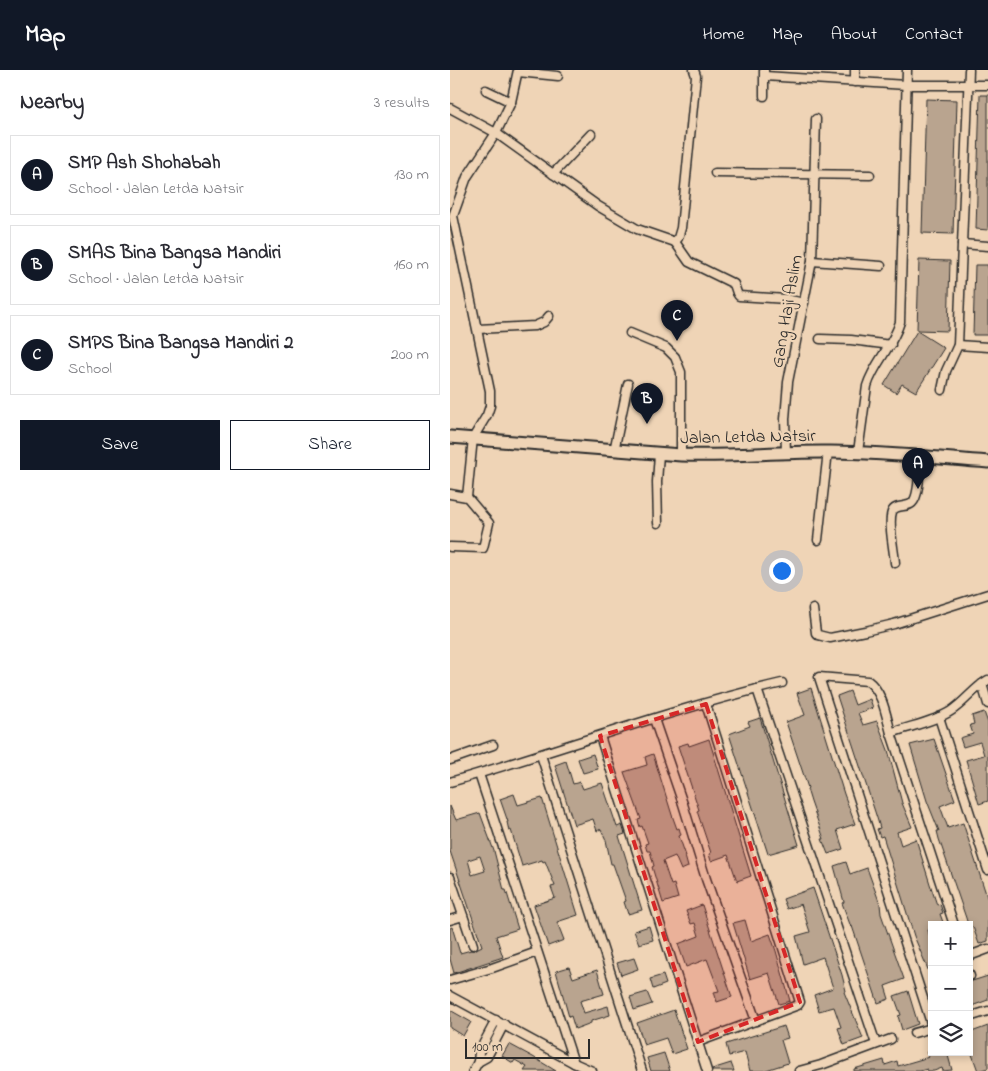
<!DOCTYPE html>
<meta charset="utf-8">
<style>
body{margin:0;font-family:"Indie Flower",sans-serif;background:#f2f2f3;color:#2b2b33}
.controls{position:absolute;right:15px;bottom:15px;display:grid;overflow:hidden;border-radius:0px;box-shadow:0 2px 8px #0003}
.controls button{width:45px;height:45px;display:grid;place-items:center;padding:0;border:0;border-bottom:1px solid #e1e1e2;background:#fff;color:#2b2b33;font:25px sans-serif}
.scale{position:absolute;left:15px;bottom:12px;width:125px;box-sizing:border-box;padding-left:5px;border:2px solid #2b2b2b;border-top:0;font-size:14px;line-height:18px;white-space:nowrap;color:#2b2b2b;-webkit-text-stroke:4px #efd4b6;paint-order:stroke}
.you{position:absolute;left:331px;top:500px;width:18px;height:18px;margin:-12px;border:4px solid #fff;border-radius:50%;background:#1a73e8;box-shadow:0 0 0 8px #1a73e833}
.badge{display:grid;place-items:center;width:32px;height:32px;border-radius:50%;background:#111827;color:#fff;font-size:16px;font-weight:700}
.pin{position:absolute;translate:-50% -41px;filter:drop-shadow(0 1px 2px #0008)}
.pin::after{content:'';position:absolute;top:26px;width:18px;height:15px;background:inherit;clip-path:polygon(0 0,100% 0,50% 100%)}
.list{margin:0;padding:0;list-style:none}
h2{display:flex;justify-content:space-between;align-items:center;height:65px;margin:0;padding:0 20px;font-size:21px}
h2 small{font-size:16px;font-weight:400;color:#7c7c81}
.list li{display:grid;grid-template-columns:32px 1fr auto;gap:15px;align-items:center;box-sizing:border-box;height:80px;margin:0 10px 10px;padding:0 10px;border:1px solid #e1e1e2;border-radius:0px}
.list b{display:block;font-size:19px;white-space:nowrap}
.list p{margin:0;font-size:16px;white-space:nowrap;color:#7c7c81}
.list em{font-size:16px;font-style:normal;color:#7c7c81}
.actions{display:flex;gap:10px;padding:15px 20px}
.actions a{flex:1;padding:11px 0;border:1px solid #111827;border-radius:0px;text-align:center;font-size:18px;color:#111827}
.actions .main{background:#111827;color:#fff}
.icon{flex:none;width:28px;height:28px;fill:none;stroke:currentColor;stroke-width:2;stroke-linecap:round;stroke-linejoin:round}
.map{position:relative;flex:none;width:538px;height:1001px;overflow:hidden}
header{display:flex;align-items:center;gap:30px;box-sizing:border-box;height:70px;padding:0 25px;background:#111827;color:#fff}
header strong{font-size:24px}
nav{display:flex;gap:28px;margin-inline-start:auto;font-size:18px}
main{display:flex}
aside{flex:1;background:#fff}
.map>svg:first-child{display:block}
.building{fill:#b9a48f;stroke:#2b2b2b;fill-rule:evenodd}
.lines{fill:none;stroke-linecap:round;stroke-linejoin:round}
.minor-casing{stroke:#2b2b2b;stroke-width:11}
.secondary-casing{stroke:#2b2b2b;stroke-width:15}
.minor{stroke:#efd4b6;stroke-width:8}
.secondary{stroke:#efd4b6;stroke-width:11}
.marked{fill:#d62828;fill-opacity:0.2;stroke:#d62828;stroke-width:4;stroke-dasharray:10 6;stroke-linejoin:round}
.labels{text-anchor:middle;stroke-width:4.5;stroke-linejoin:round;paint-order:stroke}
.street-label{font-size:18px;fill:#2b2b2b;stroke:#efd4b6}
</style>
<header>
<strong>Map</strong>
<nav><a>Home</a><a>Map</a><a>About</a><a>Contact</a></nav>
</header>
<main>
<aside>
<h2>Nearby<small>3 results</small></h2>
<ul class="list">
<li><span class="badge">A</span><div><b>SMP Ash Shohabah</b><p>School · Jalan Letda Natsir</p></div><em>130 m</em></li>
<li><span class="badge">B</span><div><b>SMAS Bina Bangsa Mandiri</b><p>School · Jalan Letda Natsir</p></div><em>160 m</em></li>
<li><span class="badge">C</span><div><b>SMPS Bina Bangsa Mandiri 2</b><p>School</p></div><em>200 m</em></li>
</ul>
<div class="actions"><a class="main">Save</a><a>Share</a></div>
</aside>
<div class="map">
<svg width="538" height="1001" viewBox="0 0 538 1001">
<rect width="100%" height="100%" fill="#efd4b6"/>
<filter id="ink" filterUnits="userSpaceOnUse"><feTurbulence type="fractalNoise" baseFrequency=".02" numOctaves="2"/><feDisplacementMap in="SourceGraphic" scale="10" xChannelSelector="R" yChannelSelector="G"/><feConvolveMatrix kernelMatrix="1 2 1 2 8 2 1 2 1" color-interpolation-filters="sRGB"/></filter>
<g filter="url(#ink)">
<g class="building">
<polygon points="530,25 538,25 538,160 526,159"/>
<polygon points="476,29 507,30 503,164 472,163"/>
<polygon points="469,190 500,191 498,261 467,260"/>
<polygon points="525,195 538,195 538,265 523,265"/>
<polygon points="467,261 494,278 466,322 452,314 446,323 434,315"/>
<polygon points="361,618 394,724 405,754 387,760 393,779 378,784 372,769 374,769 361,732 357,719 358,718 336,652 355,645 347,623"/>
<polygon points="400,621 405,635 420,629 423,638 408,643 413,655 427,651 438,680 452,733 462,757 447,762 451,775 466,769 480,814 487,835 490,834 493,843 490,844 494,855 482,855 482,858 478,860 482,875 482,909 464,866 433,766 430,767 427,759 430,758 427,748 387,626"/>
<polygon points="534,642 538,653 538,731 529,734 516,690 534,685 530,672 513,677 510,668 523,664 520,655 524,654 522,646"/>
<polygon points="310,648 349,775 318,784 279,664 300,656 298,652"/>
<polygon points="259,669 301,806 287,811 278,785 261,791 259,784 261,783 247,741 249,740 228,676 238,673 239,676"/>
<polygon points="484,669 505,730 490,736 498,758 513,753 538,830 538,871 529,874 523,857 519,858 516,848 489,769 487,761 489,761 477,731 460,675"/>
<polygon points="143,684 148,699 133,703 128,689"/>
<polygon points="203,684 222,745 227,759 229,758 231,765 229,766 236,786 235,786 238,797 231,800 225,786 213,791 221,815 224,814 228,828 213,833 202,797 204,796 200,781 197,781 195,774 198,773 192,756 190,757 188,750 191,749 174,702 197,695 195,687"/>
<polygon points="116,691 123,714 130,712 133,719 152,713 167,757 172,755 175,764 169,766 192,840 178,844 174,832 176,831 163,794 161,794 156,770 151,759 147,761 143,749 124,755 105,695"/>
<polygon points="64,724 68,735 92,728 128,845 107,852 114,870 98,876 84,835 105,828 101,817 105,816 95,791 93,792 92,790 72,796 61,760 59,761 57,752 58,752 50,729"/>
<path d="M0 736 6 750 30 743 44 781 54 820H56L68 859 46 866 53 887 4 903 0 889V858L2 857 10 883 21 880H24L32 876 0 781ZM30 786 35 801 22 805 18 790Z"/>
<polygon points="396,792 400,804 417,798 430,834 431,844 454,909 435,916 439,929 428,933 402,856 401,857 392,833 394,832 384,796"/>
<polygon points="363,818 392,905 396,921 394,922 413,968 394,975 388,958 391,957 384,937 369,941 364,925 383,918 373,887 353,894 346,866 360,862 351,834 337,839 333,829"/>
<polygon points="252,835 282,927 267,932 264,922 269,921 257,889 236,897 228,874 249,866 245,853 241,854 236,841"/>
<polygon points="295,850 301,871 320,864 326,881 340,931 329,934 319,903 300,909 283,853"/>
<polygon points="199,856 203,870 189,874 184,861"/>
<polygon points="184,888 188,899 171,905 167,893"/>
<polygon points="119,897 123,908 147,900 154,924 130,931 134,943 158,936 160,945 141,951 141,953 125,959 121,946 119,947 106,901"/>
<polygon points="213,905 216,914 203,919 200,909"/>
<polygon points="538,906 538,930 519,937 519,912"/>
<polygon points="458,921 468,954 452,960 448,946 451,945 444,926"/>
<polygon points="197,922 202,934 184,940 180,927"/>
<polygon points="0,940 21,952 13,966 0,958"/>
<polygon points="224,940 237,979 222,984 216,968 194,975 187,953"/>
<polygon points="334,956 338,968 331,970 338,993 313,1001 300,1001 295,982 279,986 276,974"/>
<polygon points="538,956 538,998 528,1001 519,976 519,963"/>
<polygon points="59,974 83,987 106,1001 74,1001 77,997 65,990 63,993 52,986"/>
<polygon points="477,982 497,982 502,1000 493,1001 492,998 484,1001 478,1001 477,999 470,1001 404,1001 404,999 434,990 435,995 447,991 448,996 479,987"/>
<polygon points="214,983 220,1001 201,1001 197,988"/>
<polygon points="281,993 284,1001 262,1001 262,999"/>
</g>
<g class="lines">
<g class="minor-casing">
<g id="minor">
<polyline points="68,2 108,6"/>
<polyline points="315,6 456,15 538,15"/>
<polyline points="405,12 405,0"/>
<polyline points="36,20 61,32"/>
<polyline points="314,26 314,0"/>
<polyline points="0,38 46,63 148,136 187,159 225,172 228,168 231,158 246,6 244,0"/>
<polyline points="265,103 420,105"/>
<polyline points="103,104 141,64"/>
<polyline points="225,172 239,192 284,214 287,223 289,226 336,229 354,233"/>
<polyline points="512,174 538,176"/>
<polyline points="362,191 431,196"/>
<polyline points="28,259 85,256 94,252 99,246"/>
<polyline points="180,263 216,278 225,287 231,302 231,385"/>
<polyline points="370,269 401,270 441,275"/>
<polyline points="508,275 538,277"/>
<polyline points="492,320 496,301 508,275 519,0"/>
<polyline points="164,381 178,314"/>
<path d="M408 382 417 316C424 293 443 276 450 252L457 0"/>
<polyline points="336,383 335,349 338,312 362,191 366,49"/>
<polyline points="0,424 17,427"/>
<polyline points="208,453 207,412 209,384"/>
<polyline points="368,470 378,381"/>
<polyline points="0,477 33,478 39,453 17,427 23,368 37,345 40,336 40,321 3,146 17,107 46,63 61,32 68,0"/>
<path d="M445 493C444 480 438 453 442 442 445 434 457 438 462 433 470 426 469 397 470 387"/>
<polyline points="363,539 366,563 368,565 380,568 415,561 444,554 538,524"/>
<polyline points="532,614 538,634"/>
<polyline points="307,619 426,974"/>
<polyline points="489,647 538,800"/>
<polyline points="204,649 233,734 256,809 306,951"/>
<polyline points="441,663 504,855"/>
<polyline points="150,666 257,1001"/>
<polyline points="91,685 192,1001"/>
<polyline points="0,690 43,675"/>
<polyline points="29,704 124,993"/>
<path d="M0 712C111 680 220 639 332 613"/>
<polyline points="0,807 23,875"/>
<polyline points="0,850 13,846"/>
<polyline points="519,886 538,879"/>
<polyline points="519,904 520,906"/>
<polyline points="0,910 42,898 87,882"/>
<polyline points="0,926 124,993 142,1001"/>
<polyline points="519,947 538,941"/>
<path d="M482 956 369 607 418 611C433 622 436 646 441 663 460 656 484 652 501 641 515 632 524 618 538 610"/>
<polyline points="464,963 482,958"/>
<polyline points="248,972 348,935 350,932 256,634"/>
<polyline points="28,992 37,987 54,954"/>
<polyline points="23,1001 28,992 29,982 46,950"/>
<polyline points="349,1001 371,995 441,969"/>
</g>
</g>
<g class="secondary-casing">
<path id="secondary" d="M0 367 231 385C281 387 331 381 381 382 433 382 486 388 538 392"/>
</g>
<use href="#minor" class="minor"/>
<use href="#secondary" class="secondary"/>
</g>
</g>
<path class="marked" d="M256 634 350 932 248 972 150 666Z"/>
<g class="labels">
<g class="street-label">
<text transform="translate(336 241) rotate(-80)" y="6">Gang Haji Aslim</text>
<text transform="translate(298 366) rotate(-1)" y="6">Jalan Letda Natsir</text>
</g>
</g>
</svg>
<div class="controls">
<button>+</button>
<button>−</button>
<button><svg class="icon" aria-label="layers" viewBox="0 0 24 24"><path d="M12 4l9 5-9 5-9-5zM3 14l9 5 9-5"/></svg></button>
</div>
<div class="scale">100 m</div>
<div class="you"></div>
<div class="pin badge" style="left:468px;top:419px">A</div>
<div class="pin badge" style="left:197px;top:354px">B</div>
<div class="pin badge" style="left:227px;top:271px">C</div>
</div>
</main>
